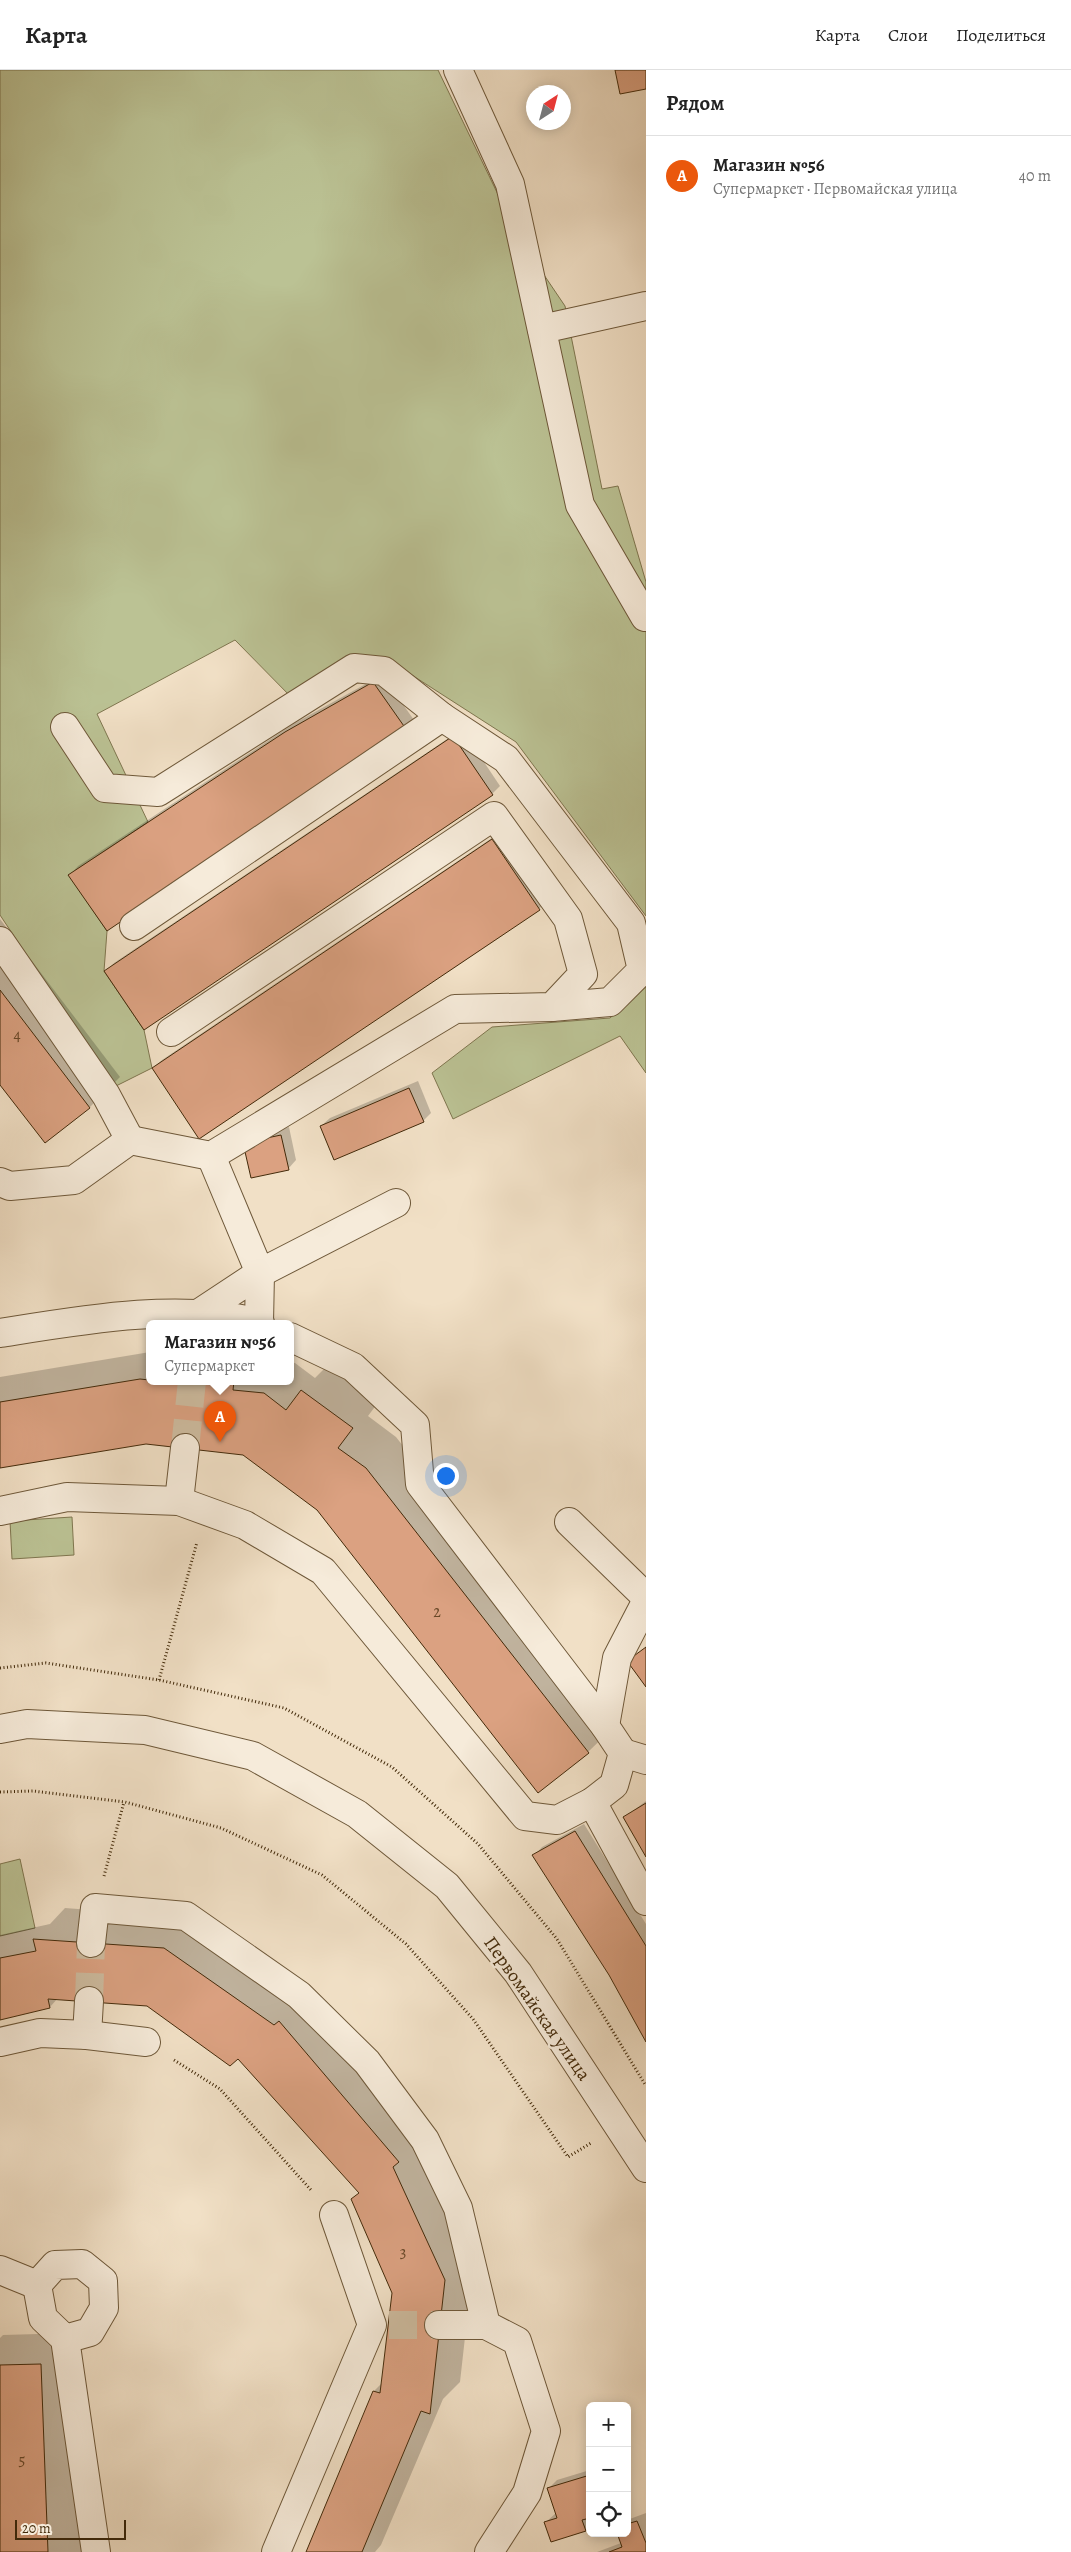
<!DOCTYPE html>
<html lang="ru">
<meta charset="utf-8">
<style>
body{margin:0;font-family:Alegreya,serif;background:#f6f6f6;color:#222}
.controls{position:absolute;right:15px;bottom:15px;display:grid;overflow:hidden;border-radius:8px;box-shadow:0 2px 12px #0003}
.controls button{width:45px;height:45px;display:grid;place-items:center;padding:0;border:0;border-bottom:1px solid #e0e0e0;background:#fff;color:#222;font:25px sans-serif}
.compass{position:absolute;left:526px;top:15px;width:45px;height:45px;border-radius:50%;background:#fff;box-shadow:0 2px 12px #0003;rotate:36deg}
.scale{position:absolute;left:15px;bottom:12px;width:111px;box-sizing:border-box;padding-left:5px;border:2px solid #432a0a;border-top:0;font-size:14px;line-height:18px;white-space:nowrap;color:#432a0a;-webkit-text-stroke:4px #f6ebda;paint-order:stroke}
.you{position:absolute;left:445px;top:1405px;width:18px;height:18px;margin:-12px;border:4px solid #fff;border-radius:50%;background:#1a73e8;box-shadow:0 0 0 8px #1a73e833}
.badge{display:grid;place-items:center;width:32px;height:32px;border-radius:50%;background:#ea580c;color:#fff;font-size:16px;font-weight:700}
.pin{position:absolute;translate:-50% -41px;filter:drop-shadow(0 1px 2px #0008)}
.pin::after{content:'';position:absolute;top:26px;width:18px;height:15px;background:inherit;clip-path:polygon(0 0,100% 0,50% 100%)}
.popup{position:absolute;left:146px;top:1250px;width:148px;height:65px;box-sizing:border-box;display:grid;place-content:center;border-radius:8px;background:#fff;filter:drop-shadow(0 1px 4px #0005);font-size:16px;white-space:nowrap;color:#767676}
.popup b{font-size:19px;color:#222}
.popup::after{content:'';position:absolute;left:50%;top:100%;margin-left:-10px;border:10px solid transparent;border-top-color:#fff}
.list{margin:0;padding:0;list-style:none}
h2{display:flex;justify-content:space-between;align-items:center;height:65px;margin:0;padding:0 20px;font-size:21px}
h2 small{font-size:16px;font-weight:400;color:#767676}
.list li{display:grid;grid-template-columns:32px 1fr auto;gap:15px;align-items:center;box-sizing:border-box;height:80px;padding:0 20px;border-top:1px solid #e0e0e0}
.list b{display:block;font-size:19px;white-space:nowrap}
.list p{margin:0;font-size:16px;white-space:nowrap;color:#767676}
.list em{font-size:16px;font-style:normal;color:#767676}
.icon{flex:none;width:28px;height:28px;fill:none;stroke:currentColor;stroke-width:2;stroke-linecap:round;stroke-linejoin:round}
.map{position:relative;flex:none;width:646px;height:2482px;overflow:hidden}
header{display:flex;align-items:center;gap:30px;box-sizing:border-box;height:70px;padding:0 25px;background:#fff;border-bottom:1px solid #e0e0e0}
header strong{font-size:24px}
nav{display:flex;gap:28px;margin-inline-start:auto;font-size:18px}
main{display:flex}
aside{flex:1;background:#fff}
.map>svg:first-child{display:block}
.green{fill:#bbc294;stroke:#7f764f}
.shadow{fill:#0003}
.building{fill:#dba181;stroke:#432a0a}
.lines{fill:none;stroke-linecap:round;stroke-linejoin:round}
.minor-tunnel{stroke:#cebca0;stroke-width:28;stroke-dasharray:28 14;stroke-linecap:butt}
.minor-casing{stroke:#6e5839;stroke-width:30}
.path{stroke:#432a0a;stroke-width:3;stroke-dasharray:1 2.5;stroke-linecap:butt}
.minor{stroke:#f6ebda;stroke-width:28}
.labels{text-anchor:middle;stroke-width:5;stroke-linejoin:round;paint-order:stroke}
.number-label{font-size:16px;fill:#694828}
.street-label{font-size:19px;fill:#432a0a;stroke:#f6ebda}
</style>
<header>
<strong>Карта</strong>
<nav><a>Карта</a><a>Слои</a><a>Поделиться</a></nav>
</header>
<main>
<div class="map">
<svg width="646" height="2482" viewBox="0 0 646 2482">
<rect width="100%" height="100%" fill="#f1e0c6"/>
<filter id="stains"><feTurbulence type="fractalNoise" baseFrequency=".004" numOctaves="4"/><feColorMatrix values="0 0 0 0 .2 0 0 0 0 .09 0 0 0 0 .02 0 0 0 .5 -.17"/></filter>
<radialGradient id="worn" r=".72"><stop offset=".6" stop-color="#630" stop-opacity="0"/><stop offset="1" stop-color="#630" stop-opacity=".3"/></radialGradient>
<g class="green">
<polygon points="0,0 438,0 519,168 565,236 602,419 618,416 646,512 646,846 516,672 390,591 293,629 235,570 97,644 148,752 69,805 107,861 104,901 144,960 152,998 114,1017 0,845"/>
<polygon points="646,916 646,1003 620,966 453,1049 432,1003 492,957 610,948"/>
<polygon points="72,1447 74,1485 12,1489 10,1451"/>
<polygon points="20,1789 35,1858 0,1866 0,1794"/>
</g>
<g class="shadow">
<polygon points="382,605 414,650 406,658 70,805 78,796 295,653"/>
<polygon points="462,659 500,716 492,724 106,901 114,893"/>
<polygon points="501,762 547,830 539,839 153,998 162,990"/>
<polygon points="0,849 120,1007 90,1037 0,1013"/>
<polygon points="418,1011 431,1043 423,1051 321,1056 330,1048"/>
<polygon points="289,1057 296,1090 288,1099 253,1065"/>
<polygon points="150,1282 150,1311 290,1311 290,1292 295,1293 315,1308 333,1290 383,1326 368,1346 396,1367 619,1652 588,1682 318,1439 243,1384 146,1373 0,1397 0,1307"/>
<polygon points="646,1731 646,1785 625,1747"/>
<polygon points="584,1754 646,1854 646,1970 610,1904 534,1786 542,1777"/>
<polygon points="65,1838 196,1848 429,2060 475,2178 460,2312 443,2329 381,2475 375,2482 307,2482 374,2321 382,2313 394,2223 353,2129 360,2122 238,1987 147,1934 58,1928 50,1937 0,1949 0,1865 50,1854"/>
<polygon points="72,2263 86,2482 0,2482 0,2268 3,2265"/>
<polygon points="590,2387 590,2455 585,2459 546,2452 556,2443 548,2419 557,2410 590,2400 587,2391"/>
<polygon points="646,2443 646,2482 597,2482 621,2473 627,2463 627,2450"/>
</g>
<g class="building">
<polygon points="615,0 646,0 646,19 620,24"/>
<polygon points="373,612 406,659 107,861 68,805 285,662"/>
<polygon points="453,666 493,725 144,960 104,901"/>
<polygon points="492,769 540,840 199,1069 152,998"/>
<polygon points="0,920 90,1038 45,1073 0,1015"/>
<polygon points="409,1018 424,1052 334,1090 320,1056"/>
<polygon points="281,1065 289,1100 251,1108 243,1073"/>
<polygon points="140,1309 168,1312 234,1311 233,1320 264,1323 286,1340 301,1320 353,1358 338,1378 366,1398 589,1683 538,1723 317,1440 243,1385 146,1374 0,1398 0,1332"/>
<polygon points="646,1577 646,1617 627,1591"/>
<polygon points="646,1733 646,1787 623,1747"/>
<polygon points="575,1761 646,1876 646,1972 609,1905 532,1785"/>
<polygon points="33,1869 164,1878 274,1955 279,1951 399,2092 393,2097 445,2210 430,2344 421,2341 362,2482 306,2482 373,2321 380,2323 392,2223 351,2129 359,2123 238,1989 230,1996 147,1936 48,1929 50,1938 0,1950 0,1888 36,1881"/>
<polygon points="41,2294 48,2482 0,2482 0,2295"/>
<polygon points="590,2405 590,2448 582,2450 586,2461 551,2472 544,2452 557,2448 547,2418"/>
<polygon points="637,2451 646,2473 646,2482 609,2482 622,2477 617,2463 627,2463 627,2454"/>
</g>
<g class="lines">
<g class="minor-tunnel">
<polyline points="185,1378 192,1311"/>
<polyline points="89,1931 91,1873"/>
<polyline points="389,2255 439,2255"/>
</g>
<g class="minor-casing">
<g id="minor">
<polyline points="458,0 510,114 580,435 645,547"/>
<polyline points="542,259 646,236"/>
<polyline points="65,657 105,718 158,722 354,598 384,601 442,647"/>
<polyline points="134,856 442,647 506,689 631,853 642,900 610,932 552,937"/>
<polyline points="0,871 106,1025 130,1070 74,1110 10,1116 0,1112"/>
<polyline points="130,1070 211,1086 455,939 552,937 583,904 568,849 494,746 171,962"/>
<polyline points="211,1086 260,1203 396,1133"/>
<polyline points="198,1251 198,1244 260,1203 259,1253"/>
<path d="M0 1263C81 1250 180 1232 260 1253"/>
<polyline points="179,1431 185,1378"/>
<polyline points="0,1441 67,1427 179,1431 245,1455 323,1501 525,1746 557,1750 592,1732 614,1715 623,1683 605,1656 420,1414 415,1355 353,1297 290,1267"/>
<polyline points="569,1452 646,1527"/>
<polyline points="605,1656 617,1588 646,1532"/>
<polyline points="0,1659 27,1654 145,1660 253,1686 357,1744 447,1816 518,1903 646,2098"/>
<polyline points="623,1683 646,1690"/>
<polyline points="592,1732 646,1831"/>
<polyline points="91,1873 95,1838 186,1846 299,1925 367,1992 425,2070 458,2138 486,2255 517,2271 546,2361 527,2423 489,2482"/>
<polyline points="87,1965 146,1972"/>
<polyline points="0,1972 40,1963 87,1965 89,1931"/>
<polyline points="0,2200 37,2215"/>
<polyline points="439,2255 486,2255"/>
<polyline points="65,2269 90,2262 104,2238 103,2211 82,2194 55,2195 37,2215 43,2248 65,2269 96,2482"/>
<polyline points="276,2482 372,2255 334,2145"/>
</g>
</g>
<g class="path">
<polyline points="0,1598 46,1593 159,1610 284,1638 392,1697 478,1774 557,1869 646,2016"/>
<polyline points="159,1610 197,1472"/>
<polyline points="0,1722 33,1721 125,1732 221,1758 322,1805 406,1874 473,1949 568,2087 591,2073"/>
<polyline points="104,1806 124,1732"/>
<polyline points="174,1990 220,2019 311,2120"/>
</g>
<use href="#minor" class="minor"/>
</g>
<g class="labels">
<g class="number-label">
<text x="17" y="970">4</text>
<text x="437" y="1547">2</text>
<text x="403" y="2187">3</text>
<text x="22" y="2395">5</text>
</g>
<g class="street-label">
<text transform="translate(538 1938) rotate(55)" y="7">Первомайская улица</text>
</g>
</g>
<rect width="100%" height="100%" filter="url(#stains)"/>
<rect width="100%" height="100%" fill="url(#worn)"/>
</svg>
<div class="controls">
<button>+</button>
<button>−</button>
<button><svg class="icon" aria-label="locate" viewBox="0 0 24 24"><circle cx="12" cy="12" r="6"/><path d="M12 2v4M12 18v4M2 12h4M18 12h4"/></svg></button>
</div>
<svg class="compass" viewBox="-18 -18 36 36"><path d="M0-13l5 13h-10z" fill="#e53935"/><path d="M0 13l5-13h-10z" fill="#767676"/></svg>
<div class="scale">20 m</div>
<div class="you"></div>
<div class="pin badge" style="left:220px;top:1372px">A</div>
<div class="popup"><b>Магазин №56</b>Супермаркет</div>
</div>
<aside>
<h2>Рядом<small></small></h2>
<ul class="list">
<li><span class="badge">A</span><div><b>Магазин №56</b><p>Супермаркет · Первомайская улица</p></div><em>40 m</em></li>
</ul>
</aside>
</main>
